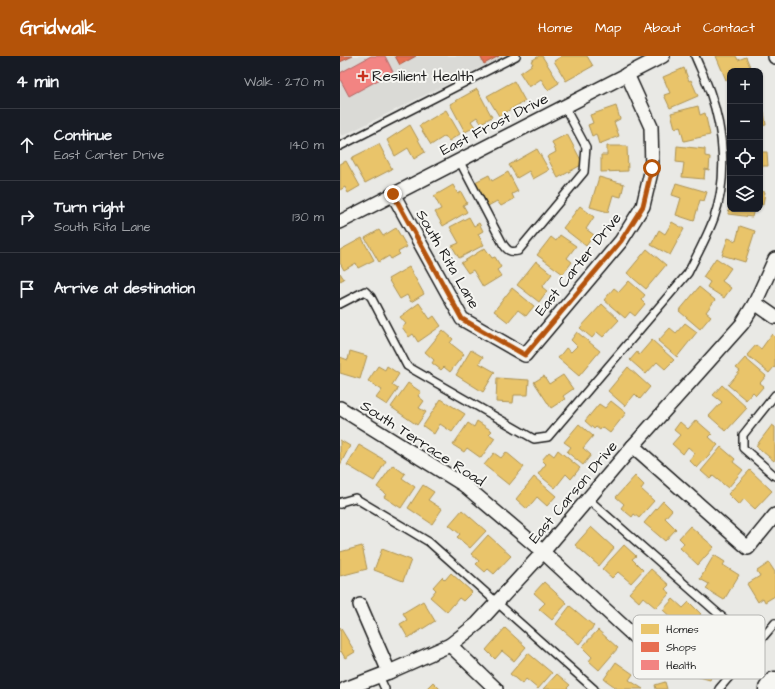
<!DOCTYPE html>
<meta charset="utf-8">
<style>
body{margin:0;font-family:"Architects Daughter",sans-serif;background:#20242c;color:#f1f3f6}
.controls{position:absolute;right:12px;top:12px;display:grid;overflow:hidden;border-radius:8px;box-shadow:0 1px 3px #0004}
.controls button{width:36px;height:36px;display:grid;place-items:center;padding:0;border:0;border-bottom:1px solid #363941;background:#171b24;color:#f1f3f6;font:20px sans-serif}
.stop{position:absolute;width:12px;height:12px;margin:-9px;border:3px solid #b45309;border-radius:50%;background:#fff}
.stop.end{background:#b45309;border-color:#fff;box-shadow:0 1px 4px #0008}
.list{margin:0;padding:0;list-style:none}
h2{display:flex;justify-content:space-between;align-items:center;height:52px;margin:0;padding:0 16px;font-size:17px}
h2 small{font-size:13px;font-weight:400;color:#9ea1a6}
.list li{display:grid;grid-template-columns:26px 1fr auto;gap:12px;align-items:center;box-sizing:border-box;height:72px;padding:0 16px;border-top:1px solid #363941}
.list b{display:block;font-size:15px;white-space:nowrap}
.list p{margin:0;font-size:13px;white-space:nowrap;color:#9ea1a6}
.list em{font-size:13px;font-style:normal;color:#9ea1a6}
.icon{flex:none;width:22px;height:22px;fill:none;stroke:currentColor;stroke-width:2;stroke-linecap:round;stroke-linejoin:round}
.map{position:relative;flex:none;width:435px;height:633px;overflow:hidden}
header{display:flex;align-items:center;gap:24px;box-sizing:border-box;height:56px;padding:0 20px;background:#b45309;color:#fff}
header strong{font-size:19px}
nav{display:flex;gap:22px;margin-inline-start:auto;font-size:14px}
main{display:flex}
aside{flex:1;background:#171b24}
.map>svg:first-child{display:block}
.built{fill:#dadad6}
.homes{fill:#e9c46a;stroke:#ac9253}
.shops{fill:#e76f51;stroke:#aa5641}
.health{fill:#f28482;stroke:#b26563}
.lines{fill:none;stroke-linecap:round;stroke-linejoin:round}
.lane-casing{stroke:#1c1c1c;stroke-width:10}
.street-casing{stroke:#1c1c1c;stroke-width:16}
.highway-casing{stroke:#1c1c1c;stroke-width:25}
.lane{stroke:#f6f6f2;stroke-width:7}
.street{stroke:#f6f6f2;stroke-width:13}
.highway{stroke:#f6f6f2;stroke-width:22}
.route{stroke:#b45309;stroke-width:5}
.poi-dot{fill:#c8321e;stroke:#f6f6f2;stroke-width:1.5}
.labels{text-anchor:middle;stroke-width:4;stroke-linejoin:round;paint-order:stroke}
.poi-label{font-size:15px;fill:#1c1c1c;stroke:#f6f6f2;text-anchor:start}
.street-label{font-size:15px;fill:#1c1c1c;stroke:#f6f6f2}
.key{fill:#f6f6f2;stroke:#b5b5b2;stroke-width:1}
.key-label{font-size:11px;fill:#1c1c1c}
</style>
<header>
<strong>Gridwalk</strong>
<nav><a>Home</a><a>Map</a><a>About</a><a>Contact</a></nav>
</header>
<main>
<aside>
<h2>4 min<small>Walk · 270 m</small></h2>
<ul class="list">
<li><svg class="icon" aria-label="ahead" viewBox="0 0 24 24"><path d="M12 20V5M6 11l6-6 6 6"/></svg><div><b>Continue</b><p>East Carter Drive</p></div><em>140 m</em></li>
<li><svg class="icon" aria-label="right" viewBox="0 0 24 24"><path d="M7 20v-9h11M14 6l5 5-5 5"/></svg><div><b>Turn right</b><p>South Rita Lane</p></div><em>130 m</em></li>
<li><svg class="icon" aria-label="arrive" viewBox="0 0 24 24"><path d="M6 21V4h12l-3 4 3 4H6"/></svg><div><b>Arrive at destination</b></div></li>
</ul>
</aside>
<div class="map">
<svg width="435" height="633" viewBox="0 0 435 633">
<rect width="100%" height="100%" fill="#e9e9e5"/>
<filter id="ink" filterUnits="userSpaceOnUse"><feTurbulence type="fractalNoise" baseFrequency=".025" numOctaves="2"/><feDisplacementMap in="SourceGraphic" scale="8" xChannelSelector="R" yChannelSelector="G"/><feConvolveMatrix kernelMatrix="1 2 1 2 8 2 1 2 1" color-interpolation-filters="sRGB"/></filter>
<g filter="url(#ink)">
<polygon class="built" points="0,0 164,0 2,80 0,77"/>
<g class="homes">
<polygon points="199,0 202,0 219,27 208,34 201,23 189,31 180,17 193,8 191,5"/>
<polygon points="222,0 247,0 253,10 226,25 214,5"/>
<polygon points="376,0 396,0 398,4 406,1 411,13 407,15 390,15 390,22 386,24"/>
<polygon points="344,12 349,25 351,24 358,40 330,52 324,39 330,37 323,21"/>
<polygon points="174,25 185,45 159,60 147,40"/>
<polygon points="137,33 152,61 141,67 137,61 131,65 135,71 125,76 110,48"/>
<polygon points="276,50 280,63 274,66 279,80 259,88 256,78 252,80 248,69 253,67 250,59"/>
<polygon points="358,50 360,59 365,57 370,79 344,85 340,70 335,72 331,57"/>
<polygon points="106,54 120,78 109,85 105,80 91,89 79,70"/>
<polygon points="424,56 426,69 420,70 420,57"/>
<polygon points="70,69 85,96 74,103 68,92 55,100 47,84"/>
<polygon points="227,78 243,108 218,122 207,101 216,96 212,86"/>
<polygon points="39,88 52,113 25,127 11,102"/>
<polygon points="267,90 287,90 288,115 261,116 261,99 267,99"/>
<polygon points="337,90 365,93 365,100 370,101 369,114 365,113 364,123 342,121 344,107 336,106"/>
<polygon points="197,93 209,114 193,123 189,115 177,122 169,109"/>
<polygon points="420,96 427,96 428,110 420,110"/>
<polygon points="6,105 20,130 8,137 5,131 0,134 0,108"/>
<polygon points="168,116 178,135 172,138 174,143 161,150 157,145 148,150 135,126 149,119 152,125"/>
<polygon points="259,121 284,128 281,141 273,139 268,156 250,151"/>
<polygon points="336,127 367,136 364,145 360,144 354,165 336,159 341,142 332,139"/>
<polygon points="113,129 118,138 121,136 127,147 123,149 127,156 103,170 95,156 101,153 94,140"/>
<polygon points="420,135 425,136 423,149 420,148"/>
<polygon points="390,144 390,153 414,153 412,161 388,158"/>
<polygon points="240,150 254,161 246,173 254,179 246,190 223,172"/>
<polygon points="129,161 134,170 139,167 143,175 138,178 144,189 119,202 112,190 119,187 110,171"/>
<polygon points="332,166 344,173 330,199 311,189 319,174 325,178"/>
<polygon points="400,170 415,175 405,206 382,199 388,182 396,185"/>
<polygon points="56,172 67,191 58,196 60,198 51,203 49,200 39,206 25,182 39,174 43,180"/>
<polygon points="220,179 236,190 227,202 232,206 223,218 197,199 211,181 216,185"/>
<polygon points="22,182 34,204 18,212 16,207 4,214 0,207 0,194"/>
<polygon points="145,192 152,202 155,201 161,211 157,214 161,220 143,231 133,214 128,217 121,207"/>
<polygon points="307,193 326,209 306,233 287,217"/>
<polygon points="376,202 391,212 382,225 391,232 384,242 367,231 370,226 363,221"/>
<polygon points="196,205 212,218 202,231 207,235 199,246 177,229"/>
<polygon points="69,211 84,238 71,246 67,239 60,243 48,223"/>
<polygon points="0,217 4,223 0,225"/>
<polygon points="289,225 305,239 301,244 305,248 295,260 290,256 285,262 264,244 274,232 279,236"/>
<polygon points="359,231 375,244 366,256 371,260 360,273 339,255"/>
<polygon points="172,232 194,250 186,260 178,254 168,266 154,255"/>
<polygon points="79,247 90,263 94,260 101,270 78,286 73,278 69,281 62,271 66,268 60,261"/>
<polygon points="262,248 279,264 263,281 257,276 252,282 240,272"/>
<polygon points="345,267 357,276 337,301 318,285 330,272 336,277"/>
<polygon points="103,274 113,283 110,287 124,298 110,316 104,311 101,314 92,307 94,304 85,296"/>
<polygon points="237,276 260,295 239,320 218,302 226,292 231,296 237,290 231,284"/>
<polygon points="432,278 435,281 435,312 434,311 429,317 407,299 416,289 421,293"/>
<polygon points="312,284 334,304 325,313 317,306 306,318 290,304 297,296 299,299"/>
<polygon points="131,294 143,301 139,307 155,316 143,336 116,319"/>
<polygon points="10,295 27,300 20,323 0,317 0,301 8,304"/>
<polygon points="405,302 426,320 420,327 424,330 416,339 413,336 406,344 388,329 400,315 396,312"/>
<polygon points="38,310 45,314 47,310 59,318 52,329 58,333 47,349 36,342 42,334 28,325"/>
<polygon points="288,311 310,331 300,343 295,338 285,350 268,335"/>
<polygon points="223,319 233,333 223,340 225,343 211,352 194,326 204,320 209,328"/>
<polygon points="157,322 189,324 188,339 174,339 173,347 156,346"/>
<polygon points="68,327 81,336 78,340 84,345 79,352 86,356 77,369 51,351"/>
<polygon points="382,329 407,352 386,375 369,360 382,346 373,339"/>
<polygon points="101,343 125,358 112,376 100,368 94,378 83,370"/>
<polygon points="271,345 286,357 270,377 262,371 260,374 256,371 254,373 245,365 259,348 265,352"/>
<polygon points="356,364 372,378 369,381 378,389 357,412 349,404 355,397 348,391 343,398 332,388 340,379 334,374 340,366 348,373"/>
<polygon points="137,365 152,375 149,378 155,382 141,402 127,392 124,396 113,389 128,367 134,371"/>
<polygon points="239,368 253,380 243,392 251,399 243,409 227,396 231,391 224,386"/>
<polygon points="432,369 435,371 435,403 434,405 416,390"/>
<polygon points="0,384 10,390 0,409"/>
<polygon points="19,389 46,405 34,425 7,409"/>
<polygon points="381,391 395,403 393,406 403,414 388,432 373,420 370,423 361,415"/>
<polygon points="218,394 240,412 231,423 226,418 215,432 198,418 206,408 202,404 209,396 214,400"/>
<polygon points="166,396 184,411 169,429 144,409 154,397 161,402"/>
<polygon points="53,409 65,418 62,422 75,431 61,452 44,441 46,438 37,431"/>
<polygon points="410,414 432,435 415,453 404,443 399,449 388,438"/>
<polygon points="295,420 304,429 301,433 314,445 299,462 294,458 292,461 281,452 284,448 276,441"/>
<polygon points="194,421 216,440 207,450 197,441 187,453 176,443"/>
<polygon points="83,429 94,436 88,444 102,453 92,468 68,452"/>
<polygon points="323,445 332,454 325,462 336,473 325,485 304,467"/>
<polygon points="122,454 146,475 130,492 117,481 120,478 109,469"/>
<polygon points="350,470 374,491 358,509 340,492 344,487 339,482"/>
<polygon points="251,471 274,492 259,510 235,489"/>
<polygon points="148,479 171,500 154,518 148,513 145,516 136,508 139,505 131,498"/>
<polygon points="284,489 296,500 292,503 303,514 291,527 278,516 272,522 262,513"/>
<polygon points="22,490 27,513 0,520 0,496"/>
<polygon points="42,493 71,504 63,525 34,514"/>
<polygon points="374,499 385,506 383,509 399,519 384,544 366,533 369,528 360,523"/>
<polygon points="429,507 435,516 435,540 425,546 423,542 418,546 407,528 420,520 417,515"/>
<polygon points="311,513 329,529 325,533 330,537 316,552 303,541 299,546 289,537"/>
<polygon points="111,517 132,536 123,545 119,542 107,556 90,541 96,534 93,531 102,521 105,524"/>
<polygon points="204,526 227,547 212,564 199,553 205,547 194,537"/>
<polygon points="333,543 343,552 349,546 361,558 346,575 323,554"/>
<polygon points="83,545 95,565 68,582 60,568 67,564 63,557"/>
<polygon points="230,550 254,570 239,588 216,568"/>
<polygon points="0,571 15,596 5,602 1,595 0,596"/>
<polygon points="165,572 186,591 174,605 162,595 155,603 146,594"/>
<polygon points="258,574 278,592 259,614 249,605 252,601 242,591"/>
<polygon points="351,587 378,595 376,602 380,603 375,619 372,618 370,624 349,618 354,603 347,601"/>
<polygon points="188,597 212,617 198,633 186,623 182,628 170,618"/>
<polygon points="276,606 293,618 289,624 303,633 278,633 264,623"/>
<polygon points="217,618 230,629 227,632 228,633 203,633"/>
<polygon points="93,626 100,633 86,633"/>
<polygon points="325,626 327,633 316,633 315,629"/>
</g>
<g class="shops">
<polygon points="0,0 13,0 0,6"/>
<polygon points="55,0 76,0 60,9"/>
<polygon points="140,0 159,0 144,8"/>
</g>
<polygon class="health" points="31,0 45,0 53,16 9,40 0,23 0,17"/>
<g class="lines">
<g class="lane-casing">
<g id="lane">
<polyline points="0,90 176,0"/>
<path d="M119 104 163 188C167 194 170 197 178 195L244 116 246 91 224 50"/>
<path d="M0 248 25 235 31 241 67 310 194 383 208 381 348 217C357 199 367 181 374 162 388 122 384 76 370 36 366 24 360 12 355 0"/>
<polyline points="435,339 403,379 403,392 435,420"/>
<polyline points="248,443 415,590"/>
<polyline points="0,448 1,446 15,442 89,486 254,633"/>
<polyline points="39,620 45,633"/>
<polyline points="379,633 435,567"/>
</g>
</g>
<g class="street-casing">
<g id="street">
<polyline points="435,0 435,1"/>
<polyline points="53,138 122,263 185,299 281,185 303,150 312,112 311,71 287,18"/>
<polyline points="0,166 323,0"/>
<polyline points="415,247 435,261"/>
<polyline points="0,352 124,429 203,496 309,594"/>
<polyline points="293,390 408,492 435,459"/>
<polyline points="20,549 49,616"/>
<polyline points="110,589 156,633"/>
<polyline points="5,633 49,616 110,589 137,568 196,504 293,390 402,268 415,247 435,203"/>
</g>
</g>
<g class="highway-casing">
<polyline id="highway" points="430,633 435,627"/>
</g>
<use href="#lane" class="lane"/>
<use href="#street" class="street"/>
<use href="#highway" class="highway"/>
</g>
</g>
<g class="lines" filter="url(#ink)">
<polyline class="route" points="53,138 122,263 185,299 281,185 303,150 312,112"/>
</g>
<path class="poi-dot" d="M21 14h4v4h4v4h-4v4h-4v-4h-4v-4h4z"/>
<g class="labels">
<g class="poi-label">
<text x="32" y="25">Resilient Health</text>
</g>
<g class="street-label">
<text transform="translate(154 68) rotate(-27)" y="5">East Frost Drive</text>
<text transform="translate(108 203) rotate(60)" y="5">South Rita Lane</text>
<text transform="translate(238 208) rotate(-51)" y="5">East Carter Drive</text>
<text transform="translate(83 387) rotate(33)" y="5">South Terrace Road</text>
<text transform="translate(233 436) rotate(-50)" y="5">East Carson Drive</text>
</g>
</g>
<rect x="293" y="559" width="132" height="64" rx="6" class="key"/>
<rect x="301" y="568" width="18" height="10" fill="#e9c46a"/>
<rect x="301" y="586" width="18" height="10" fill="#e76f51"/>
<rect x="301" y="604" width="18" height="10" fill="#f28482"/>
<g class="key-label">
<text x="326" y="577">Homes</text>
<text x="326" y="595">Shops</text>
<text x="326" y="613">Health</text>
</g>
</svg>
<div class="controls">
<button>+</button>
<button>−</button>
<button><svg class="icon" aria-label="locate" viewBox="0 0 24 24"><circle cx="12" cy="12" r="6"/><path d="M12 2v4M12 18v4M2 12h4M18 12h4"/></svg></button>
<button><svg class="icon" aria-label="layers" viewBox="0 0 24 24"><path d="M12 4l9 5-9 5-9-5zM3 14l9 5 9-5"/></svg></button>
</div>
<div class="stop" style="left:312px;top:112px"></div>
<div class="stop end" style="left:53px;top:138px"></div>
</div>
</main>
